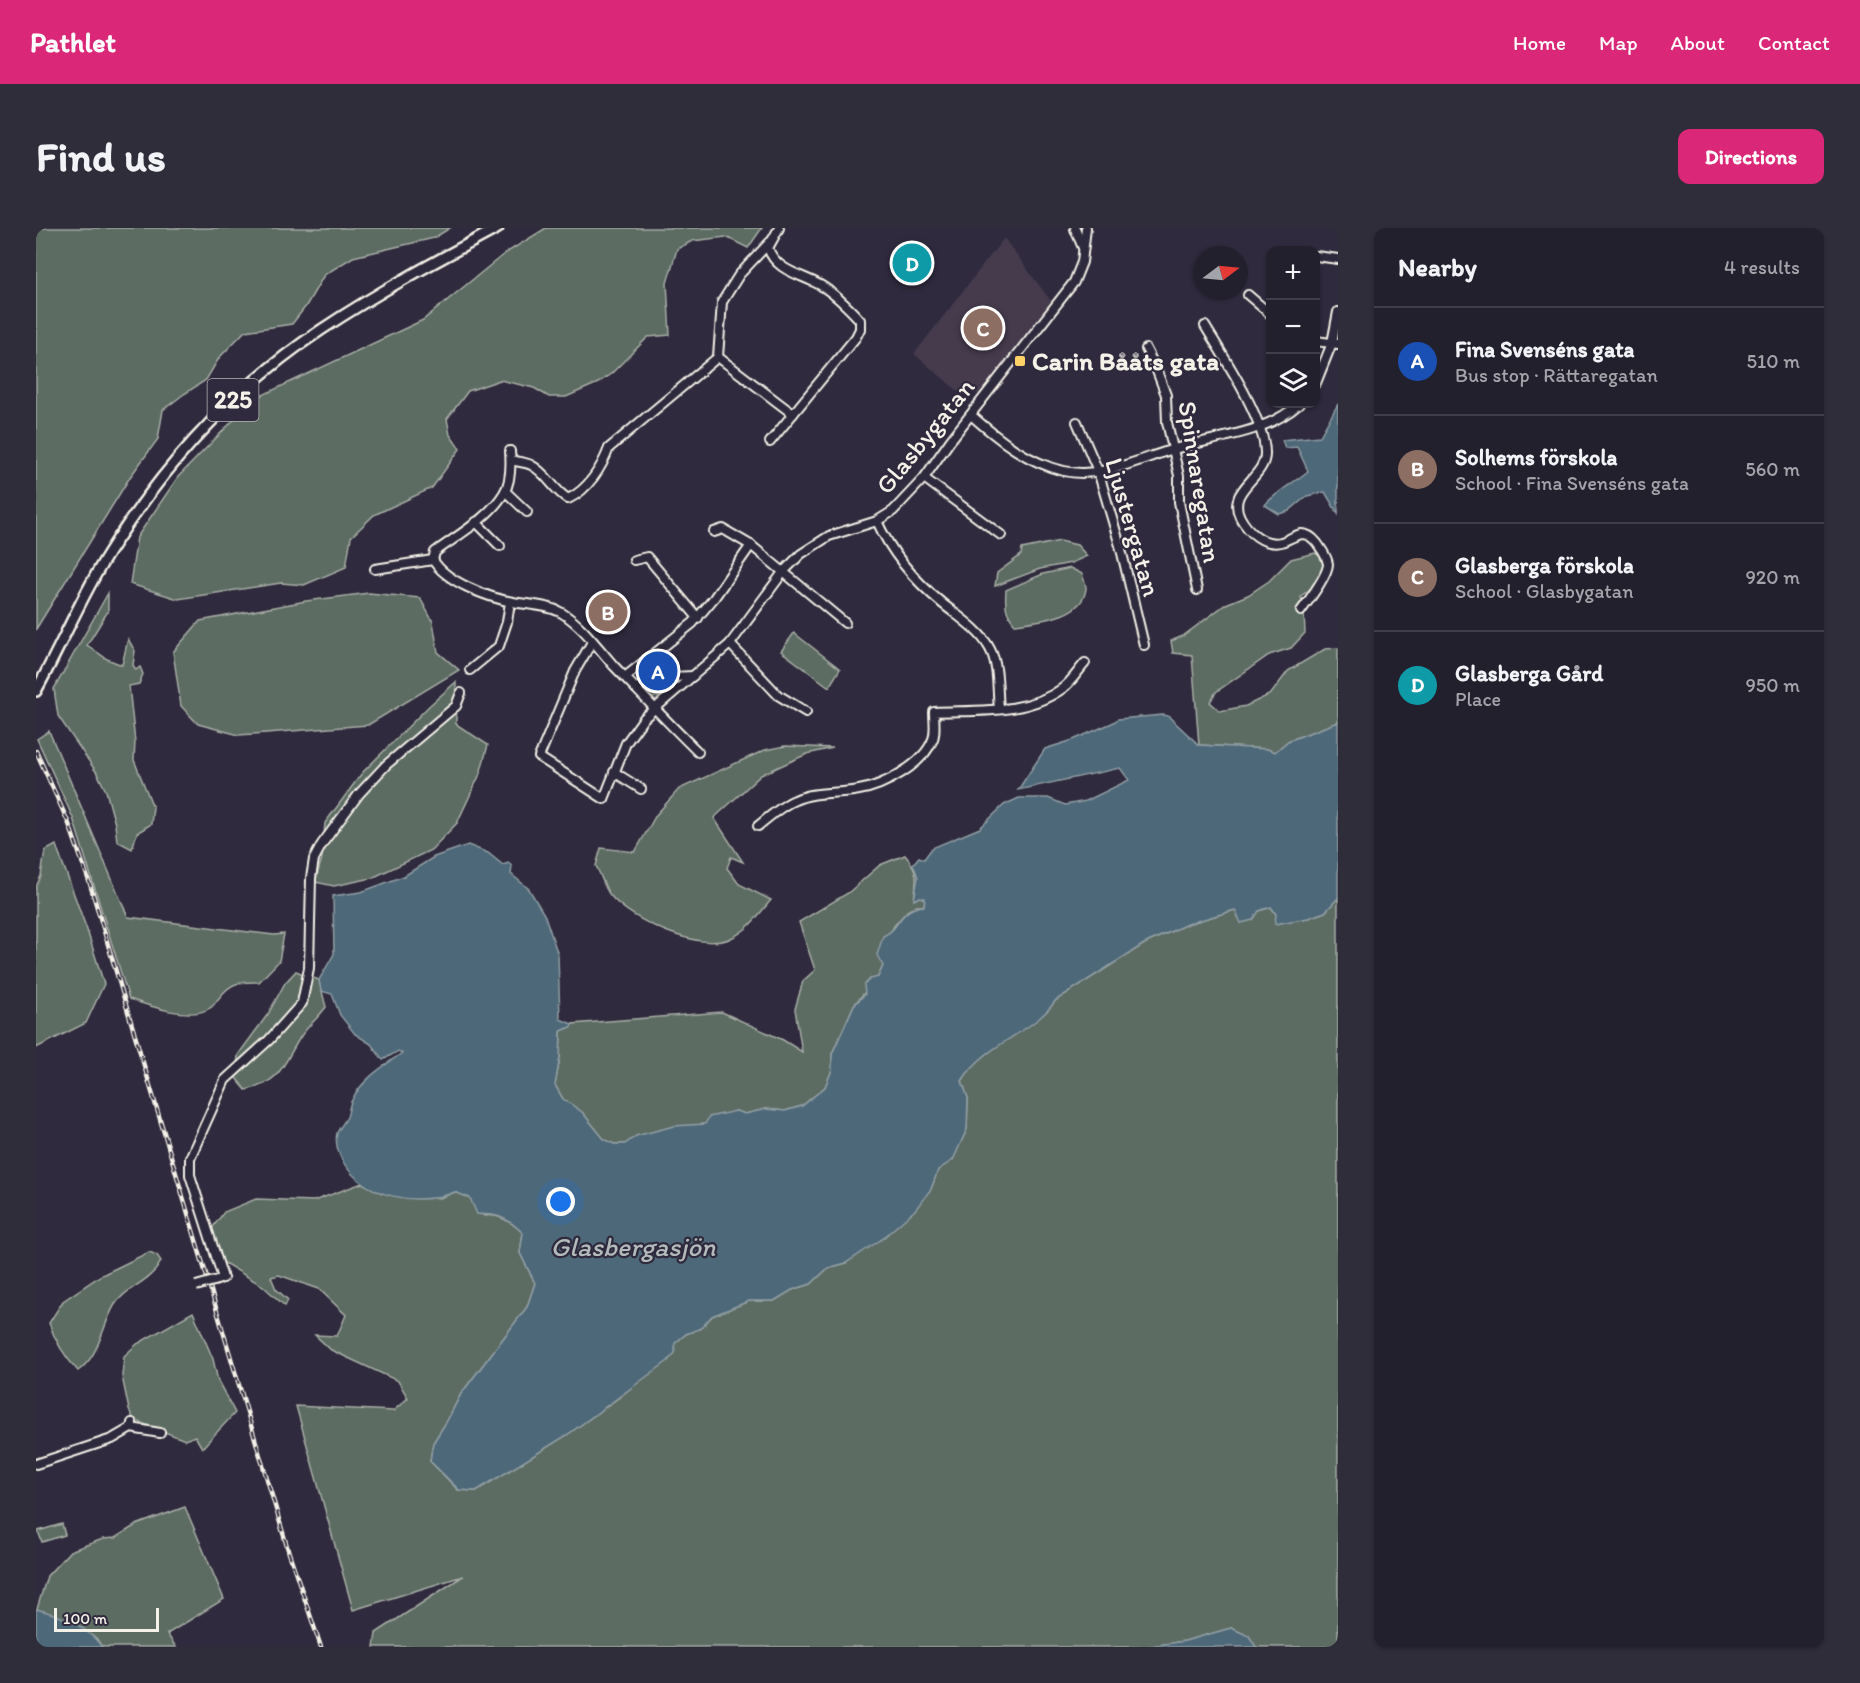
<!DOCTYPE html>
<meta charset="utf-8">
<style>
body{margin:0;font-family:Itim,sans-serif;background:#2f2d3a;color:#f1f3f6}
.controls{position:absolute;right:18px;top:18px;display:grid;overflow:hidden;border-radius:12px;box-shadow:0 2px 4px #0004}
.controls button{width:54px;height:54px;display:grid;place-items:center;padding:0;border:0;border-bottom:2px solid #403e4a;background:#23202e;color:#f1f3f6;font:30px sans-serif}
.compass{position:absolute;left:1158px;top:18px;width:54px;height:54px;border-radius:50%;background:#23202e;box-shadow:0 2px 4px #0004;rotate:74deg}
.scale{position:absolute;left:18px;bottom:15px;width:105px;box-sizing:border-box;padding-left:6px;border:3px solid #f4f1e8;border-top:0;font-size:16px;line-height:21px;white-space:nowrap;color:#f4f1e8;-webkit-text-stroke:4px #2f2a3d;paint-order:stroke}
.you{position:absolute;left:525px;top:974px;width:21px;height:21px;margin:-15px;border:4px solid #fff;border-radius:50%;background:#1a73e8;box-shadow:0 0 0 9px #1a73e833}
.badge{display:grid;place-items:center;width:39px;height:39px;border-radius:50%;background:#db2777;color:#fff;font-size:20px;font-weight:700}
.pin{position:absolute;translate:-50% -50%;border:3px solid #fff;box-shadow:0 2px 6px #0006}
.list{margin:0;padding:0;list-style:none}
h2{display:flex;justify-content:space-between;align-items:center;height:78px;margin:0;padding:0 24px;font-size:26px}
h2 small{font-size:20px;font-weight:400;color:#a3a3aa}
.list li{display:grid;grid-template-columns:39px 1fr auto;gap:18px;align-items:center;box-sizing:border-box;height:108px;padding:0 24px;border-top:2px solid #403e4a}
.list b{display:block;font-size:22px;white-space:nowrap}
.list p{margin:0;font-size:20px;white-space:nowrap;color:#a3a3aa}
.list em{font-size:20px;font-style:normal;color:#a3a3aa}
.icon{flex:none;width:33px;height:33px;fill:none;stroke:currentColor;stroke-width:2;stroke-linecap:round;stroke-linejoin:round}
.map{position:relative;flex:none;width:1302px;height:1419px;overflow:hidden;border-radius:12px}
header{display:flex;align-items:center;gap:36px;box-sizing:border-box;height:84px;padding:0 30px;background:#db2777;color:#fff}
header strong{font-size:28px}
nav{display:flex;gap:33px;margin-inline-start:auto;font-size:21px}
.intro{display:flex;align-items:center;justify-content:space-between;box-sizing:border-box;height:144px;padding:0 36px}
h1{margin:0;font-size:42px}
.button{padding:15px 27px;border-radius:12px;background:#db2777;color:#fff;font-size:21px;font-weight:700}
main{display:flex;gap:36px;padding:0 36px}
aside{flex:1;background:#23202e;border-radius:12px;box-shadow:0 2px 4px #0004}
.map>svg:first-child{display:block}
.built{fill:#443a4e}
.green{fill:#5c6c64;stroke:#a8aea6;stroke-width:1.5}
.water{fill:#4e6778;stroke:#909ea5;stroke-width:1.5}
.lines{fill:none;stroke-linecap:round;stroke-linejoin:round}
.minor-casing{stroke:#f4f1e8;stroke-width:12}
.major-casing{stroke:#f4f1e8;stroke-width:14}
.minor{stroke:#2f2a3d;stroke-width:8}
.major{stroke:#2f2a3d;stroke-width:9}
.rail-casing{stroke:#f4f1e8;stroke-width:4.5}
.rail{stroke:#2f2a3d;stroke-width:2;stroke-dasharray:7;stroke-linecap:butt}
.minor-bridge-casing{stroke:#f4f1e8;stroke-width:12;stroke-linecap:butt}
.minor-bridge{stroke:#2f2a3d;stroke-width:8}
.poi-dot{fill:#ffd166;stroke:#2f2a3d;stroke-width:2}
.labels{text-anchor:middle;stroke-width:4.5;stroke-linejoin:round;paint-order:stroke}
.shield{fill:#2f2a3d;stroke:#b9b5b5;stroke-width:1.5}
.shield-label{font-size:24px;font-weight:bold;fill:#f4f1e8}
.poi-label{font-size:26px;font-weight:bold;fill:#f4f1e8;stroke:#2f2a3d;text-anchor:start}
.street-label{font-size:26px;fill:#f4f1e8;stroke:#2f2a3d}
.water-label{font-size:27px;font-style:italic;fill:#b2babb;stroke:#2f2a3d}
</style>
<header>
<strong>Pathlet</strong>
<nav><a>Home</a><a>Map</a><a>About</a><a>Contact</a></nav>
</header>
<div class="intro"><h1>Find us</h1><a class="button">Directions</a></div>
<main>
<div class="map">
<svg width="1302" height="1419" viewBox="0 0 1302 1419">
<rect width="100%" height="100%" fill="#2f2a3d"/>
<filter id="ink" filterUnits="userSpaceOnUse"><feTurbulence type="fractalNoise" baseFrequency=".0167" numOctaves="2"/><feDisplacementMap in="SourceGraphic" scale="12" xChannelSelector="R" yChannelSelector="G"/><feConvolveMatrix kernelMatrix="1 2 1 2 8 2 1 2 1" color-interpolation-filters="sRGB"/></filter>
<g filter="url(#ink)">
<polygon class="built" points="968,10 1015,73 944,166 923,164 878,126"/>
<g class="green">
<polygon points="0,0 414,0 398,10 317,29 288,47 270,78 256,96 209,103 183,130 170,152 148,166 127,182 122,211 94,249 0,401"/>
<polygon points="510,0 726,0 712,20 690,9 656,13 641,21 631,55 634,107 612,109 576,145 562,155 530,169 513,169 498,160 464,152 432,163 411,191 414,207 424,221 396,260 338,287 315,309 310,339 268,357 245,355 142,371 94,356 101,309 142,249 218,171 387,92 468,26"/>
<polygon points="1024,313 1041,317 1051,328 1035,335 1004,341 959,358 961,345 985,327 986,321"/>
<polygon points="1279,325 1293,333 1294,346 1265,368 1268,384 1269,405 1255,420 1233,427 1180,464 1174,474 1184,483 1210,478 1235,466 1252,443 1289,421 1302,420 1302,494 1252,513 1239,524 1231,521 1163,517 1156,427 1137,425 1135,413 1147,408 1190,376 1212,367 1233,353 1255,331"/>
<path d="M1034 340 1046 346C1047 350 1050 356 1050 360 1048 390 1001 393 979 396 969 385 969 376 970 362L1007 346Z"/>
<polygon points="72,365 72,383 51,417 71,431 86,437 92,411 99,423 97,437 100,442 104,439 107,446 103,456 93,458 99,514 98,532 117,579 115,596 101,605 96,621 81,613 79,596 70,563 61,545 22,488 18,461"/>
<polygon points="333,365 384,370 397,394 402,424 423,442 332,497 203,507 162,496 145,478 137,424 164,393 270,373"/>
<polygon points="758,405 804,441 793,459 745,423"/>
<polygon points="637,453 641,454 641,456 624,469 615,470 610,466 610,461 615,454"/>
<polygon points="420,454 420,496 452,517 444,546 421,595 395,622 336,650 298,658 279,654 286,630 289,595 326,545 394,477"/>
<path d="M13 503 92 689 238 707 248 706 243 733 223 754C204 754 196 753 183 770 180 773 178 778 174 780 155 793 113 778 93 771L37 590 1 511Z"/>
<path d="M749 518 797 520 771 526 725 547 678 590 707 634 695 629 691 640 703 656 735 672C723 686 713 702 695 710 666 725 593 692 574 667 568 659 565 647 560 638L565 620 599 624 620 587 643 561 729 522Z"/>
<polygon points="20,617 51,702 68,756 50,795 0,820 0,659 5,648 9,623"/>
<path d="M869 627C883 643 881 651 878 671L884 669 889 670 888 678H880L871 683 858 698 854 706 847 738 842 749 818 777 796 826V842L789 859 766 878 749 883 730 881 709 886 700 883 669 896 638 899 601 908 589 916H578L568 911 546 884 527 871 519 857 524 829 525 803 535 799 536 796 686 784 747 812 766 824 759 781 767 753 779 742 763 694 812 665 844 637Z"/>
<path d="M1302 670V1419H1220L1213 1408 1195 1400 1149 1413 1109 1419H338L340 1405 427 1348 317 1382 260 1178 357 1183 372 1170 362 1153 295 1122 279 1107 301 1108 310 1087 283 1061 243 1047 235 1049 240 1061 252 1072 249 1078 227 1058 185 1033 174 1003 188 984 220 971 278 973 326 955 346 965 404 970 419 964 434 970 448 988C464 985 477 995 487 1005L484 1025 499 1055 491 1079 425 1166 411 1193 397 1215 394 1233 422 1262 440 1263 531 1207 585 1168 601 1155 639 1115 650 1106 665 1100 676 1088 713 1073H738L756 1062 775 1056 792 1040 810 1035 895 961 902 942 917 931 931 901 932 870 926 853C938 832 959 818 979 805 996 794 1008 789 1020 772L1108 716 1151 696 1199 682 1205 694 1223 683 1235 679 1240 686V695L1272 690 1289 684Z"/>
<path d="M260 743 283 752 290 779C282 790 272 798 265 808 247 836 246 854 210 862L200 850 202 827 232 786 249 755Z"/>
<path d="M113 1024 121 1027 125 1033C116 1054 89 1059 78 1078 65 1101 64 1127 42 1143 29 1129 19 1113 13 1095L27 1073 64 1048Z"/>
<polygon points="157,1084 177,1131 182,1153 199,1185 166,1220 159,1208 149,1212 98,1192 93,1182 86,1148 88,1128 101,1116"/>
<polygon points="149,1279 188,1371 131,1406 140,1419 66,1419 60,1410 1,1381 11,1348 34,1323 67,1311 79,1310 100,1297"/>
<polygon points="26,1296 29,1307 6,1314 2,1303"/>
</g>
<g class="water">
<path d="M1302 176V286L1289 264 1271 268 1253 283 1243 286 1229 277C1241 263 1258 255 1272 243L1261 219 1249 220 1246 212 1284 208Z"/>
<path d="M1127 487 1132 488 1163 517 1231 521 1239 524 1252 513 1302 494V670L1289 684 1272 690 1239 696 1240 686 1235 679 1223 683 1217 692 1205 695 1199 682 1151 696 1108 716 1020 772C997 806 949 815 926 853L932 870 931 901 917 932 902 942 895 961 879 982 846 1011 810 1035 792 1040 775 1056 756 1062 738 1073H713L676 1088 665 1100 650 1106 639 1115V1125L632 1133 531 1207 440 1263 423 1262 394 1233 397 1215 411 1193 425 1166 491 1079 499 1055 484 1025 487 1005C479 997 468 988 456 987 450 986 447 987 441 986L434 970 419 964C381 979 327 970 306 932 302 924 299 914 301 905 303 900 308 895 311 889 313 884 313 877 316 872 326 851 348 838 366 825L362 823 347 832 335 816 319 806 304 787 296 766 285 763 283 752 298 726 297 668 325 664 368 648 398 629 432 617 452 625 467 637 472 635 476 638 475 646 493 661 509 688 522 727 524 791 536 796 535 799 525 803 524 829 519 857 527 871 546 884 568 911 578 916H589L600 908 638 898 669 896 673 889 700 883 709 886 730 881 749 883 766 878 789 859 796 842V826L818 777 829 766 828 757 834 751 842 749 847 738 841 727 847 708C865 701 861 681 888 678L889 670 884 669 878 672 882 649 877 636 883 629 888 631 896 620 944 600 968 577 983 570H1012L1029 577 1050 573 1093 552 1084 540 982 562 1009 521 1037 512 1076 495 1082 491Z"/>
<path d="M0 1381C25 1387 50 1397 66 1419H0Z"/>
<polygon points="1195,1400 1213,1408 1220,1419 1109,1419 1149,1413"/>
</g>
<g class="lines">
<g class="minor-casing">
<g id="minor">
<polyline points="1039,1 1047,20"/>
<polyline points="1280,28 1302,31"/>
<polyline points="1212,67 1234,86"/>
<path d="M1169 98C1187 128 1229 191 1229 225 1230 250 1190 261 1204 289 1212 304 1228 318 1245 314 1252 312 1259 307 1266 306 1273 306 1277 310 1281 315 1285 321 1291 328 1292 336 1292 347 1272 373 1265 383"/>
<polyline points="1280,113 1302,116"/>
<polyline points="1110,121 1121,143 1130,167 1131,194 1143,248 1143,274 1161,362"/>
<polyline points="682,129 757,186"/>
<polyline points="1280,155 1296,115 1302,84"/>
<path d="M935 187C962 211 992 235 1028 243 1064 251 1101 232 1135 222 1177 209 1228 207 1263 176"/>
<polyline points="1041,194 1062,243 1085,321 1108,417"/>
<path d="M734 214 820 109 824 101V92C813 80 798 65 784 57 764 46 740 43 732 20L743 0"/>
<path d="M475 232C481 234 489 234 495 237 511 245 517 262 532 271 552 262 566 239 573 220L682 129 686 74 703 47 734 14"/>
<polyline points="888,250 965,307"/>
<polyline points="470,264 491,284"/>
<path d="M841 293C856 327 879 353 907 376 923 389 944 402 954 421 963 438 961 462 963 481"/>
<polyline points="440,294 464,318"/>
<polyline points="678,304 687,301 716,318 809,395"/>
<path d="M397 332C410 354 453 370 477 374 493 377 512 377 526 385 547 398 562 420 578 438 606 467 633 496 662 524"/>
<path d="M397 332 399 324C422 307 453 290 468 265 475 254 475 236 474 223"/>
<polyline points="598,332 611,329 662,390"/>
<polyline points="339,341 397,332"/>
<polyline points="556,414 539,443 503,529 568,571 590,515 608,490 694,416 748,343 765,326 793,308 841,293 857,283 888,250 914,213 1038,54 1046,34 1050,0"/>
<polyline points="694,416 742,467 770,484"/>
<polyline points="434,442 463,418 471,394 474,374"/>
<polyline points="589,449 657,395 678,370 715,317"/>
<polyline points="600,461 615,450 657,448"/>
<polyline points="578,544 605,561"/>
<path d="M722 598C733 589 746 577 759 572 778 563 803 566 823 562 848 558 888 536 897 511 900 503 898 493 898 484 940 482 991 487 1027 460 1036 453 1042 443 1049 435"/>
<polyline points="178,1053 187,1050 154,947 154,930 189,852 233,812 266,775 273,740 275,650 278,631 286,616 323,566 350,537 420,478 425,465"/>
<polyline points="95,1200 124,1205"/>
<polyline points="0,1236 76,1211 95,1200 96,1195"/>
</g>
</g>
<g class="major-casing">
<path id="major" d="M0 463C27 414 48 362 79 315 133 232 202 157 285 102 342 64 402 32 462 0"/>
</g>
<use href="#minor" class="minor"/>
<use href="#major" class="major"/>
<g class="rail-casing">
<polyline id="rail" points="0,523 33,596 54,656 253,1325 285,1419"/>
</g>
<use href="#rail" class="rail"/>
<g class="minor-bridge-casing">
<polyline id="minor-bridge" points="160,1058 178,1053"/>
</g>
<use href="#minor-bridge" class="minor-bridge"/>
</g>
</g>
<rect class="poi-dot" x="978" y="127" width="12" height="12" rx="3"/>
<g class="labels">
<rect class="shield" x="171.5" y="151" width="51" height="42" rx="4.5"/>
<g class="shield-label">
<text x="197" y="180">225</text>
</g>
<g class="poi-label">
<text x="996" y="142">Carin Bååts gata</text>
</g>
<g class="street-label">
<text transform="translate(889 208) rotate(-51)" y="9">Glasbygatan</text>
<text transform="translate(1164 254) rotate(81)" y="9">Spinnaregatan</text>
<text transform="translate(1097 299) rotate(74)" y="9">Ljustergatan</text>
</g>
<g class="water-label">
<text x="597" y="1028">Glasbergasjön</text>
</g>
</g>
</svg>
<div class="controls">
<button>+</button>
<button>−</button>
<button><svg class="icon" aria-label="layers" viewBox="0 0 24 24"><path d="M12 4l9 5-9 5-9-5zM3 14l9 5 9-5"/></svg></button>
</div>
<svg class="compass" viewBox="-18 -18 36 36"><path d="M0-13l5 13h-10z" fill="#e53935"/><path d="M0 13l5-13h-10z" fill="#a3a3aa"/></svg>
<div class="scale">100 m</div>
<div class="you"></div>
<div class="pin badge" style="left:622px;top:443px;background:#1a4fb4">A</div>
<div class="pin badge" style="left:572px;top:384px;background:#8d6e63">B</div>
<div class="pin badge" style="left:947px;top:100px;background:#8d6e63">C</div>
<div class="pin badge" style="left:876px;top:35px;background:#0f9aa8">D</div>
</div>
<aside>
<h2>Nearby<small>4 results</small></h2>
<ul class="list">
<li><span class="badge" style="background:#1a4fb4">A</span><div><b>Fina Svenséns gata</b><p>Bus stop · Rättaregatan</p></div><em>510 m</em></li>
<li><span class="badge" style="background:#8d6e63">B</span><div><b>Solhems förskola</b><p>School · Fina Svenséns gata</p></div><em>560 m</em></li>
<li><span class="badge" style="background:#8d6e63">C</span><div><b>Glasberga förskola</b><p>School · Glasbygatan</p></div><em>920 m</em></li>
<li><span class="badge" style="background:#0f9aa8">D</span><div><b>Glasberga Gård</b><p>Place</p></div><em>950 m</em></li>
</ul>
</aside>
</main>
